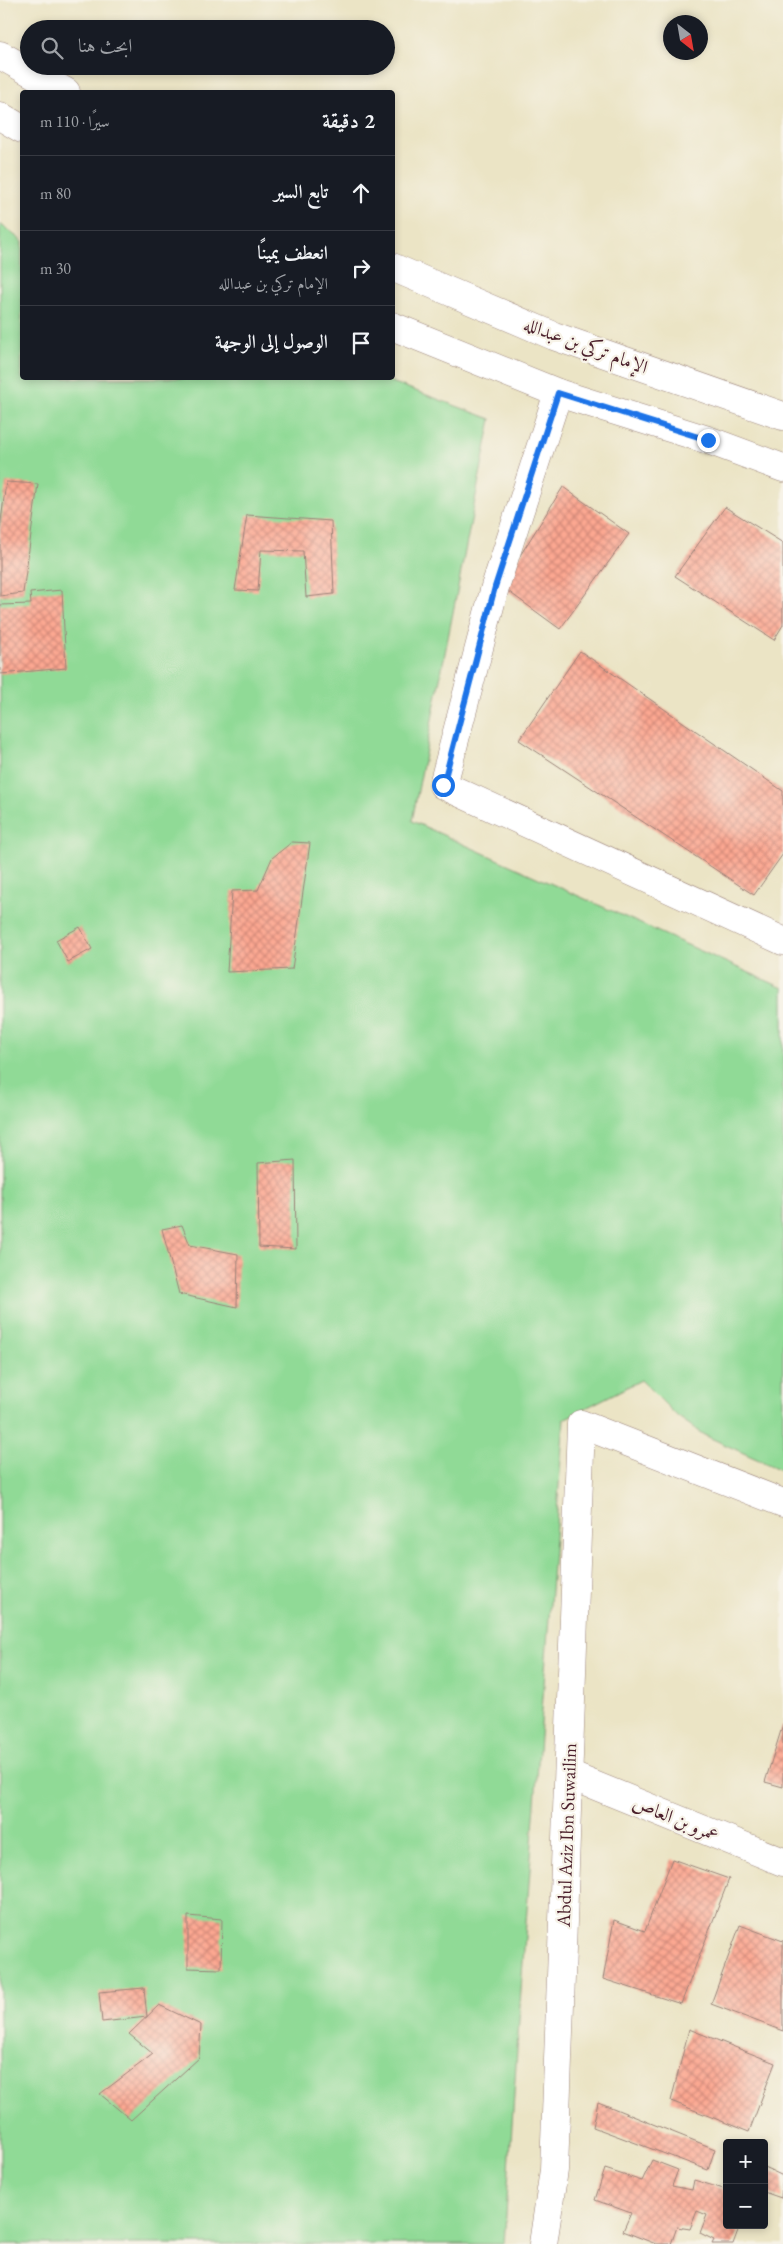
<!DOCTYPE html>
<html lang="ar">
<meta charset="utf-8">
<style>
body{margin:0;font-family:"EB Garamond",Amiri,serif;background:#20242c;color:#f1f3f6;direction:rtl}
.controls{position:absolute;right:15px;bottom:15px;display:grid;overflow:hidden;border-radius:5px;box-shadow:0 2px 8px #0003}
.controls button{width:45px;height:45px;display:grid;place-items:center;padding:0;border:0;border-bottom:1px solid #363941;background:#171b24;color:#f1f3f6;font:25px sans-serif}
.compass{position:absolute;left:663px;top:15px;width:45px;height:45px;border-radius:50%;background:#171b24;box-shadow:0 2px 8px #0003;rotate:149deg}
.stop{position:absolute;width:15px;height:15px;margin:-11px;border:4px solid #1a73e8;border-radius:50%;background:#fff}
.stop.end{background:#1a73e8;border-color:#fff;box-shadow:0 1px 5px #0008}
.list{margin:0;padding:0;list-style:none}
h2{display:flex;justify-content:space-between;align-items:center;height:65px;margin:0;padding:0 20px;font-size:21px}
h2 small{font-size:16px;font-weight:400;color:#9ea1a6}
.list li{display:grid;grid-template-columns:32px 1fr auto;gap:15px;align-items:center;box-sizing:border-box;height:75px;padding:0 20px;border-top:1px solid #363941}
.list b{display:block;font-size:19px;white-space:nowrap}
.list p{margin:0;font-size:16px;white-space:nowrap;color:#9ea1a6}
.list em{font-size:16px;font-style:normal;color:#9ea1a6}
.icon{flex:none;width:28px;height:28px;fill:none;stroke:currentColor;stroke-width:2;stroke-linecap:round;stroke-linejoin:round}
.map{position:relative;flex:none;width:783px;height:2244px;overflow:hidden;direction:ltr}
.search{position:absolute;background:#171b24;box-shadow:0 2px 8px #0003;left:20px;top:20px;width:375px;height:55px;display:flex;align-items:center;gap:12px;box-sizing:border-box;padding:0 18px;border-radius:28px;color:#9ea1a6;font-size:19px}
.panel{position:absolute;background:#171b24;box-shadow:0 2px 8px #0003;left:20px;top:90px;width:375px;height:290px;border-radius:5px;direction:rtl}
.map>svg:first-child{display:block}
.green{fill:#90da96;stroke:#6d7c60}
.building{fill:url(#building-cross-hatch)}
.lines{fill:none;stroke-linecap:round;stroke-linejoin:round}
.street-casing{stroke:#9a8278;stroke-width:29}
.secondary-casing{stroke:#9a8278;stroke-width:29}
.street{stroke:#fff;stroke-width:28}
.secondary{stroke:#fff;stroke-width:28}
.route{stroke:#1a73e8;stroke-width:6}
.labels{text-anchor:middle;stroke-width:4.5;stroke-linejoin:round;paint-order:stroke}
.street-label{font-size:19px;fill:#4a1f2b;stroke:#f7f3e8}
</style>
<div class="map">
<svg width="783" height="2244" viewBox="0 0 783 2244">
<defs>
<pattern id="building-cross-hatch" width="8" height="8" patternUnits="userSpaceOnUse" patternTransform="scale(1.25)"><rect width="8" height="8" fill="#fca791"/><path d="M0 0l8 8M0 8l8-8" fill="none" stroke="#ce8777"/></pattern>
</defs>
<rect width="100%" height="100%" fill="#f7f3e8"/>
<filter id="ink" filterUnits="userSpaceOnUse"><feTurbulence type="fractalNoise" baseFrequency=".02" numOctaves="2"/><feDisplacementMap in="SourceGraphic" scale="10" xChannelSelector="R" yChannelSelector="G"/><feConvolveMatrix kernelMatrix="1 2 1 2 8 2 1 2 1" color-interpolation-filters="sRGB"/></filter>
<filter id="wash" filterUnits="userSpaceOnUse"><feTurbulence type="fractalNoise" baseFrequency=".0096" numOctaves="4" result="noise"/><feDisplacementMap in="SourceGraphic" scale="20" xChannelSelector="R" yChannelSelector="G"/><feGaussianBlur stdDeviation="1.12" result="paint"/><feColorMatrix in="noise" values="0 0 0 0 0 0 0 0 0 0 0 0 0 0 0 0 0 1.4 0 .05"/><feComposite in="paint" operator="in"/></filter>
<g filter="url(#wash)">
<rect width="100%" height="100%" fill="#ebe4c5"/>
<polygon class="green" points="0,224 22,241 22,378 381,378 491,419 412,821 783,988 783,1471 704,1435 677,1416 641,1380 564,1419 522,1976 504,2244 0,2244"/>
<g id="blocks">
<g class="building">
<polygon points="6,482 38,484 23,593 0,596 0,529"/>
<polygon points="563,487 629,534 560,629 501,586"/>
<polygon points="725,507 783,543 783,625 774,640 675,576"/>
<polygon points="247,515 331,521 334,594 306,597 303,551 261,550 258,591 235,590"/>
<polygon points="62,590 66,668 0,674 0,605 31,604 30,593"/>
<polygon points="580,651 783,791 783,854 754,895 519,740"/>
<polygon points="292,842 310,843 292,969 227,972 232,891 258,890 272,858"/>
<polygon points="80,927 92,949 68,962 56,940"/>
<polygon points="295,1160 296,1249 259,1247 258,1163"/>
<polygon points="182,1225 190,1245 238,1254 237,1307 179,1294 162,1229"/>
<polygon points="783,1724 783,1787 765,1782"/>
<polygon points="672,1859 729,1879 681,2004 603,1979 614,1920 645,1931"/>
<polygon points="188,1916 222,1919 221,1969 188,1968"/>
<polygon points="740,1925 783,1941 783,2031 711,2004"/>
<polygon points="144,1988 147,2017 102,2022 99,1992"/>
<polygon points="159,2005 201,2025 199,2058 131,2120 100,2094 153,2054 129,2034"/>
<polygon points="689,2029 775,2063 749,2132 671,2101"/>
<polygon points="598,2102 715,2149 708,2170 593,2127"/>
<polygon points="652,2160 678,2170 672,2186 692,2190 694,2180 727,2190 727,2225 740,2225 733,2244 712,2244 714,2240 700,2233 707,2215 697,2211 690,2229 677,2227 671,2244 656,2244 623,2231 631,2213 595,2200 605,2169 642,2181"/>
<polygon points="764,2167 783,2176 781,2198 764,2192"/>
</g>
</g>
</g>
<g filter="url(#ink)">
<use href="#blocks" fill-opacity="0" stroke="#9a8278" stroke-width="1"/>
<g class="lines">
<g class="street-casing">
<g id="street">
<polyline points="558,393 495,587 443,785 783,941"/>
<polyline points="569,1775 783,1862"/>
<polyline points="543,2244 554,2170 581,1424 783,1503"/>
</g>
</g>
<g class="secondary-casing">
<g id="secondary">
<polyline points="0,55 66,92"/>
<polyline points="0,116 22,129"/>
<polyline points="392,267 554,336 783,416"/>
<polyline points="392,326 558,393 708,440 783,468"/>
</g>
</g>
<use href="#street" class="street"/>
<use href="#secondary" class="secondary"/>
</g>
</g>
<g class="lines" filter="url(#ink)">
<polyline class="route" points="443,785 495,587 558,393 708,440"/>
</g>
<g class="labels">
<g class="street-label">
<text transform="translate(586 345) rotate(20)" y="7">الإمام تركي بن عبدالله</text>
<text transform="translate(676 1818) rotate(22)" y="7">عمرو بن العاص</text>
<text transform="translate(566 1835) rotate(-88)" y="7">Abdul Aziz Ibn Suwailim</text>
</g>
</g>
</svg>
<div class="controls">
<button>+</button>
<button>−</button>
</div>
<svg class="compass" viewBox="-18 -18 36 36"><path d="M0-13l5 13h-10z" fill="#e53935"/><path d="M0 13l5-13h-10z" fill="#9ea1a6"/></svg>
<div class="stop" style="left:443px;top:785px"></div>
<div class="stop end" style="left:708px;top:440px"></div>
<div class="search"><svg class="icon" aria-label="search" viewBox="0 0 24 24"><circle cx="10" cy="10" r="6"/><path d="M15 15l6 6"/></svg>ابحث هنا</div>
<section class="panel">
<h2>2 دقيقة<small>سيرًا · 110 m</small></h2>
<ul class="list">
<li><svg class="icon" aria-label="ahead" viewBox="0 0 24 24"><path d="M12 20V5M6 11l6-6 6 6"/></svg><div><b>تابع السير</b></div><em>80 m</em></li>
<li><svg class="icon" aria-label="right" viewBox="0 0 24 24"><path d="M7 20v-9h11M14 6l5 5-5 5"/></svg><div><b>انعطف يمينًا</b><p>الإمام تركي بن عبدالله</p></div><em>30 m</em></li>
<li><svg class="icon" aria-label="arrive" viewBox="0 0 24 24"><path d="M6 21V4h12l-3 4 3 4H6"/></svg><div><b>الوصول إلى الوجهة</b></div></li>
</ul>
</section>
</div>
